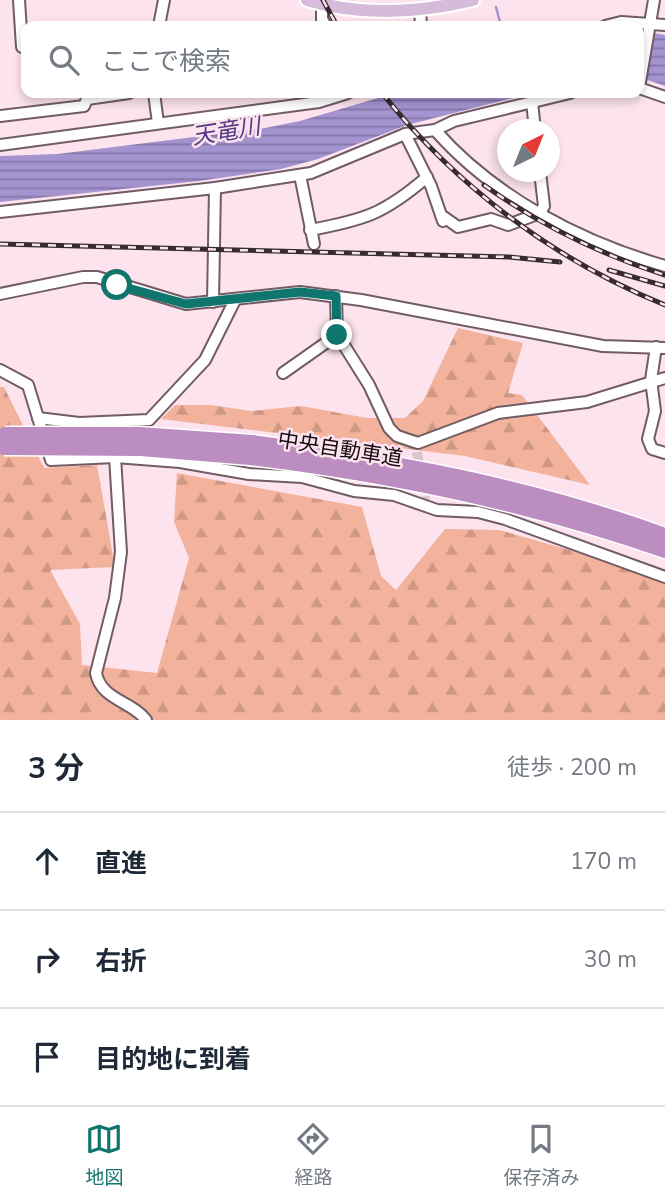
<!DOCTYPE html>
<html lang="ja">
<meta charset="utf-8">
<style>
body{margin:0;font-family:"Nunito Sans","Noto Sans JP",sans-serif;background:#f2f2f3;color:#1f2937}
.compass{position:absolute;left:497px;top:119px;width:63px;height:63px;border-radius:50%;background:#fff;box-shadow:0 4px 10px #0003;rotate:43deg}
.stop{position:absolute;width:21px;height:21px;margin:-16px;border:5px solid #0f766e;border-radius:50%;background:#fff}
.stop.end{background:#0f766e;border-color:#fff;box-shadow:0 2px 7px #0008}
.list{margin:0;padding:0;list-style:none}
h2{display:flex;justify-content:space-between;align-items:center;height:91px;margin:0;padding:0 28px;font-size:30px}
h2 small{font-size:23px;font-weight:400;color:#747a83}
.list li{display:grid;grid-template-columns:46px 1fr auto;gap:21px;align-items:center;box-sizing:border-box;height:98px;padding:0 28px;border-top:2px solid #e0e1e3}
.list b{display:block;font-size:26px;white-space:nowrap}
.list em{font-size:23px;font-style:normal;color:#747a83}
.icon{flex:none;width:38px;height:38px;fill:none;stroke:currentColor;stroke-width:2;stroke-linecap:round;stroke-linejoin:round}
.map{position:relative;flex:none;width:665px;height:720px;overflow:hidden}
.search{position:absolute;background:#fff;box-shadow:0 4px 10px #0003;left:21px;right:21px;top:21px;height:77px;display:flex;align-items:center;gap:18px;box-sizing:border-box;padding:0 24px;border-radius:14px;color:#747a83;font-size:26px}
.sheet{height:385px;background:#fff}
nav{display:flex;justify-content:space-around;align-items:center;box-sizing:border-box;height:98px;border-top:2px solid #e0e1e3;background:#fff;font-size:19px;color:#747a83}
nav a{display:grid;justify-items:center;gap:4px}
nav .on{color:#0f766e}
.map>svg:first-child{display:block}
.forest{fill:url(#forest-firs)}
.water{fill:url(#water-rules)}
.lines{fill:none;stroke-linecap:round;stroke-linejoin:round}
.stream{stroke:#a393cf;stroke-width:2.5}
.minor-tunnel{stroke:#d9c3cd;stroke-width:10;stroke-dasharray:10 5;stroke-linecap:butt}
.minor-casing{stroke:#715c66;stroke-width:14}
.major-casing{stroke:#fff;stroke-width:16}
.highway-casing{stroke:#fff;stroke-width:19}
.minor{stroke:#fff;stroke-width:10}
.major{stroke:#d6bbda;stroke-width:12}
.highway{stroke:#bb8dc1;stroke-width:16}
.rail-casing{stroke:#352b30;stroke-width:5}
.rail{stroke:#fce3ee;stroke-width:2.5;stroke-dasharray:8;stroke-linecap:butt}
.highway-bridge-casing{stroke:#fff;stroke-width:19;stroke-linecap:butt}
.highway-bridge{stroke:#bb8dc1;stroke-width:16}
.route{stroke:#0f766e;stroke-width:9}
.labels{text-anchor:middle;stroke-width:5;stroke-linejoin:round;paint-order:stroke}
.street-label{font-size:21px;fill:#140c10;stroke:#fce3ee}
.water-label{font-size:23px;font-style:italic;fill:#543b85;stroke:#fce3ee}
</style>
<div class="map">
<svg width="665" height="720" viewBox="0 0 665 720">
<defs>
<pattern id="forest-firs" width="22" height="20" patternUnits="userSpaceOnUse" patternTransform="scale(1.75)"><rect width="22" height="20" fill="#f2b29b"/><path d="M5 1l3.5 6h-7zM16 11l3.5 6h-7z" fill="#cf9884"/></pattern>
<pattern id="water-rules" width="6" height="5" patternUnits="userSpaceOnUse" patternTransform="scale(1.75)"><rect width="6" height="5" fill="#a393cf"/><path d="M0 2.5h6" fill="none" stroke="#8476a7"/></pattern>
</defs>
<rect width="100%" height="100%" fill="#fce3ee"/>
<g class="forest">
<polygon points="458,328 523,343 508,393 522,395 590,485 465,456 161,419 175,405 211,405 251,411 301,406 367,418 405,418 423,401"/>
<polygon points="0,387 4,387 44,468 97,465 115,567 50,570 80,624 82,665 157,673 189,558 174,522 177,473 362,507 381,576 396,590 445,529 499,530 665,577 665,720 0,720"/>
</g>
<g class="water">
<polygon points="639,30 665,35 665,86 639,77"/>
<polygon points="395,93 533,93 407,125 318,159 281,169 199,181 0,202 0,156 58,154 265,128 300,121"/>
</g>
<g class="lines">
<polyline class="stream" points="496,7 501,26"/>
<polyline class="minor-tunnel" points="417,452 425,500"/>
<g class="minor-casing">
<g id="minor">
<polyline points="19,0 22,47 26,46"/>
<polyline points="322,5 322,19 326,26"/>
<polyline points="420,9 421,26"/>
<polyline points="159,26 164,0"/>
<polyline points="605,26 621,22 665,25"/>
<polyline points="639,88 654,0"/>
<polyline points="639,88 665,97"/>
<polyline points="154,93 158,123"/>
<polyline points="532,102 535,130"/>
<polyline points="0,116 84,106 87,99 129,93"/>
<path d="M435 130C494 197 580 242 665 266"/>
<polyline points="405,134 431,186 443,221"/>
<polyline points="0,145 319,102 348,93"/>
<polyline points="300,175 314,244"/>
<polyline points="0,212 215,188 311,173 405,134 435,130 454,121 570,93"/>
<polyline points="441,215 458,227 491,219 508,225 540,213 544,206 540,172"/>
<path d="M310 230C364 220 384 214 427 177"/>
<polyline points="0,294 83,277 97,277 186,304 300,292 361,300 603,346 665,348"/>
<polyline points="336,296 337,334 369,385 389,428 397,436 418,443 498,413 587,402 665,378"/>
<polyline points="213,302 215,188"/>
<polyline points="656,347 651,380 655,411 648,439 652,449 665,453"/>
<polyline points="0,370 28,385 51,460 115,457 180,462 249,474 302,477 354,491 394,495 437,510 478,512 505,519 665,577"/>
<polyline points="283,373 337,335"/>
<polyline points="38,418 79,423 149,420 205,360 235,300"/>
<path d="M115 457 121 552 115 598 96 673C101 700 132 701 146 720"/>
</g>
</g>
<g class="major-casing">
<path id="major" d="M307 0C360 16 419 13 473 0"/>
</g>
<g class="highway-casing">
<g id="highway">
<path d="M252 443C392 461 531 487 665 536"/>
<path d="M250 457C392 474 530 503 665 550"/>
</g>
</g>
<use href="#minor" class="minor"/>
<use href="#major" class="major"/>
<use href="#highway" class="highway"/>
<g class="rail-casing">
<g id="rail">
<polyline points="323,0 337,26"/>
<path d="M382 93C456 186 554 260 665 305"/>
<path d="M484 185C540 225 599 254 665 275"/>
<polyline points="0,244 509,257 560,262"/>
<polyline points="609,270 665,286"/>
</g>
</g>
<use href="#rail" class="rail"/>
<g class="highway-bridge-casing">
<g id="highway-bridge">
<polyline points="5,435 140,435 252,443"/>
<polyline points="4,447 141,448 250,457"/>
</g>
</g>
<use href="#highway-bridge" class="highway-bridge"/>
</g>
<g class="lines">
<polyline class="route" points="117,285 186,304 300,292 336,296 337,335"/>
</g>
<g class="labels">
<g class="street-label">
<text transform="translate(340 449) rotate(9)" y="7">中央自動車道</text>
</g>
<g class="water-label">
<text transform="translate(226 131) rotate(-9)" y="8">天竜川</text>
</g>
</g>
</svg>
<svg class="compass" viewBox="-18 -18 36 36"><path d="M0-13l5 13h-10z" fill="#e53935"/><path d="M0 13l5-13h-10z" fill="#747a83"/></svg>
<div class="stop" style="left:117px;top:285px"></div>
<div class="stop end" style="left:337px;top:335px"></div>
<div class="search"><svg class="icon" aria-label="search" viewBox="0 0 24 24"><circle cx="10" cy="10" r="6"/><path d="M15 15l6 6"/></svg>ここで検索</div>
</div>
<section class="sheet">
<h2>3 分<small>徒歩 · 200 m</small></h2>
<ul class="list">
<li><svg class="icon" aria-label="ahead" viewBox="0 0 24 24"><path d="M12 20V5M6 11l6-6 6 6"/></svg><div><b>直進</b></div><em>170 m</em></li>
<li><svg class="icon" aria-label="right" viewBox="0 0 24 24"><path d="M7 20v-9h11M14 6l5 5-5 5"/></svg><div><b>右折</b></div><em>30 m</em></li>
<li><svg class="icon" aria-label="arrive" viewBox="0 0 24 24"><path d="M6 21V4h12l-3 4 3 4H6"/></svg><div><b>目的地に到着</b></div></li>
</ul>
</section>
<nav>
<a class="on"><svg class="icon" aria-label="map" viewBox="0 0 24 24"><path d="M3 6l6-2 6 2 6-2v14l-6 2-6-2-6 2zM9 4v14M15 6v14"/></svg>地図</a>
<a><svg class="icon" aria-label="directions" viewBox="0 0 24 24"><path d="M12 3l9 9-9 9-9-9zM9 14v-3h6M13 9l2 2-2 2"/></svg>経路</a>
<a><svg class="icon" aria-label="saved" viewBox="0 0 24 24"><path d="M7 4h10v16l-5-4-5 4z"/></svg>保存済み</a>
</nav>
